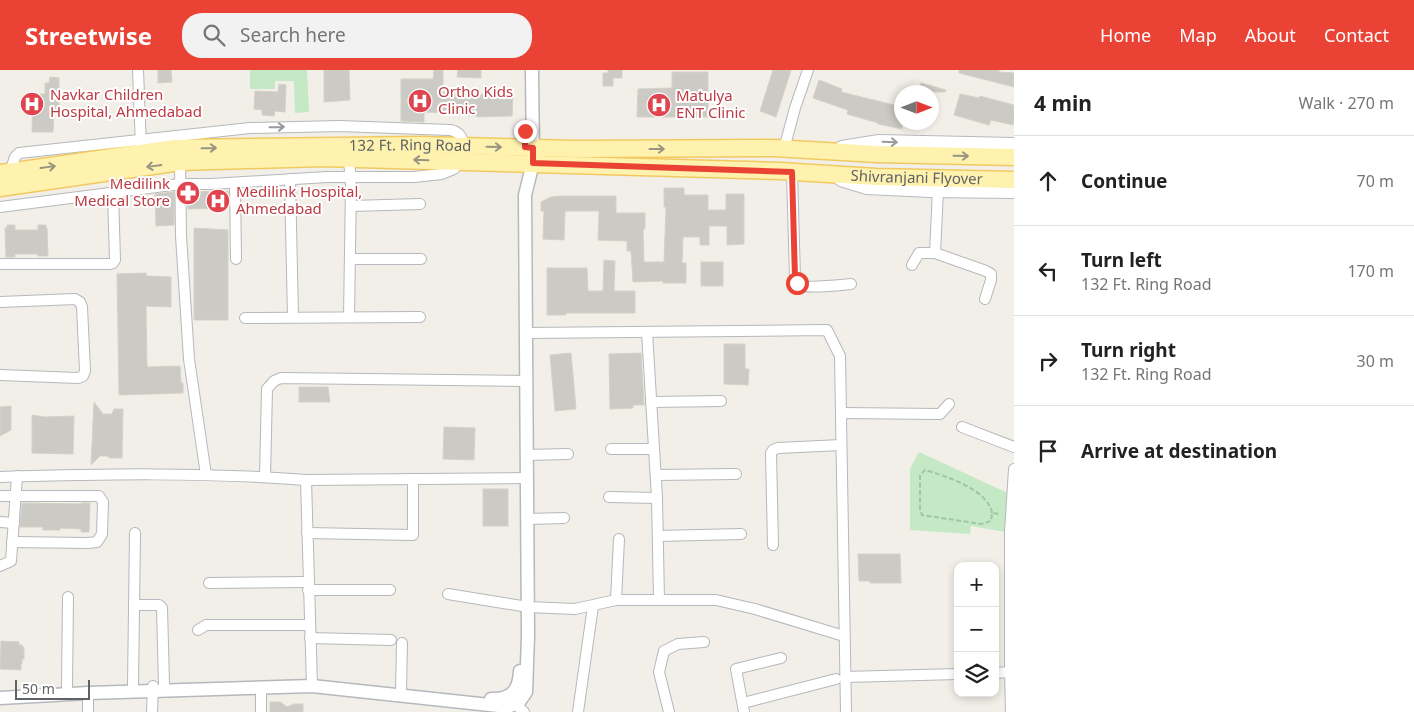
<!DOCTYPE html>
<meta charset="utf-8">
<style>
body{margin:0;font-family:"Noto Sans",sans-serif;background:#f2f2f2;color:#222}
.controls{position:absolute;right:15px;bottom:15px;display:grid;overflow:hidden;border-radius:10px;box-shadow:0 2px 8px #0003}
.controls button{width:45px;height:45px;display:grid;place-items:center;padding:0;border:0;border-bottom:1px solid #e0e0e0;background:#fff;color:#222;font:25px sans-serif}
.compass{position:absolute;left:894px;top:15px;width:45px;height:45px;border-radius:50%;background:#fff;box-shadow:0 2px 8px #0003;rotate:90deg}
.scale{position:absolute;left:15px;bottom:12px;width:75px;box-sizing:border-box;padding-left:5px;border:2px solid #5f6368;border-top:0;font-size:14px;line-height:18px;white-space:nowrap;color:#5f6368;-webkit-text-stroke:4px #fff;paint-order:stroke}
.stop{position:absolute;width:15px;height:15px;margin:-11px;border:4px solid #ea4335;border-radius:50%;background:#fff}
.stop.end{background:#ea4335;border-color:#fff;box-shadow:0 1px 5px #0008}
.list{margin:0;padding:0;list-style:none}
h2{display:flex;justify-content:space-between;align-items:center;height:65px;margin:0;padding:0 20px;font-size:21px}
h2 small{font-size:16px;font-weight:400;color:#767676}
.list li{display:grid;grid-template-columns:32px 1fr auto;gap:15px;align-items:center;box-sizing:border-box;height:90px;padding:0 20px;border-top:1px solid #e0e0e0}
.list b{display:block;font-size:19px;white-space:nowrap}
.list p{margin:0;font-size:16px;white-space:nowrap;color:#767676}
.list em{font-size:16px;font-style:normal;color:#767676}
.icon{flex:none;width:28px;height:28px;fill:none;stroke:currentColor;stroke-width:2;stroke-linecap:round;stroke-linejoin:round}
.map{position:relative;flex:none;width:1014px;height:642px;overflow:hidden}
header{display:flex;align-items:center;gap:30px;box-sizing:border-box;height:70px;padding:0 25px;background:#ea4335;color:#fff}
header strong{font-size:24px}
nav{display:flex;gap:28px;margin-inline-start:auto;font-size:18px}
.search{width:350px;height:45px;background:#f2f2f2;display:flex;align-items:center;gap:12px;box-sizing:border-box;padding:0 18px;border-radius:20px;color:#767676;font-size:19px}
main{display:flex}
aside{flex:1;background:#fff}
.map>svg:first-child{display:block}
.green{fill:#c5e8c5}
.building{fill:#cccac5;stroke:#d6d1c6}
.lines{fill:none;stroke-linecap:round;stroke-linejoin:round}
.minor-casing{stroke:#b5b8bc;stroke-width:12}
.tertiary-casing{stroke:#b5b8bc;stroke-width:15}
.secondary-casing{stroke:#b6babf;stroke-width:16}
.primary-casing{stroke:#f2c960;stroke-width:19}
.path{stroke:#9cc7a9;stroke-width:2;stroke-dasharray:5 2.5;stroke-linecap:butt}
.minor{stroke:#fff;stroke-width:10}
.tertiary{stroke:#fff;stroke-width:12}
.secondary{stroke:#fff;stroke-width:14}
.primary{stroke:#fff2af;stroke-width:16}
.oneway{stroke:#979a9d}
.oneway2{stroke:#979581}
.route{stroke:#ea4335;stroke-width:6}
.labels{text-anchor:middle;stroke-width:4;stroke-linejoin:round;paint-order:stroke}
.health-label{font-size:15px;fill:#be3a42;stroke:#fff;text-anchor:start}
.street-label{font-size:15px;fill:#5f6368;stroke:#fff}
</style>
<header>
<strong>Streetwise</strong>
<div class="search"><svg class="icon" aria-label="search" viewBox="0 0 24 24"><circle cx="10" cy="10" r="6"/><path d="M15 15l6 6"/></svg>Search here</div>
<nav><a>Home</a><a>Map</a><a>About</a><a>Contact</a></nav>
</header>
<main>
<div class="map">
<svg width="1014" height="642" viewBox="0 0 1014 642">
<rect width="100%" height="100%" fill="#f1efe8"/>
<g class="green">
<polygon points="250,0 307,0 309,42 295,43 294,11 275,11 275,19 250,19"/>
<polygon points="919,382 1010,424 1006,462 971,456 970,464 910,460 910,399"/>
</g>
<g class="building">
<polygon points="158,0 171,0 172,12 158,13"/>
<polygon points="324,0 349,0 350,30 324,32"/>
<polygon points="434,0 443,0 443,22 478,24 513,24 512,46 477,47 477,46 453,45 453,43 424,42 424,52 401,51 401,9 433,9"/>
<polygon points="458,0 481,0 481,8 457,7"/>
<polygon points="608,0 622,0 622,8 613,8 613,16 603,16 603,3 608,3"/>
<polygon points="773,0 791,0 776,47 760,41"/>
<polygon points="959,0 999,0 999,2 1014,3 1014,17 959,3"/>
<polygon points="672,2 708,2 708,47 637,47 638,19 672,18"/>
<polygon points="50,7 59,8 59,43 54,43 53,62 32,62 33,27 40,27 40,24 45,24 45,13 49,13"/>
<polygon points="819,10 842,19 841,22 902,37 902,59 878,54 878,53 847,44 848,40 813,28"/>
<polygon points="921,13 946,20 945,22 919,22"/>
<polygon points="279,14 286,15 285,42 275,41 274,46 262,45 262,40 254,39 255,21 278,22"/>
<polygon points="960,24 979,28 980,26 1014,35 1014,50 1013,55 991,50 989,55 954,45"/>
<polygon points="664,118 684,118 684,125 708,125 708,140 726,140 726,124 744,124 744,174 727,175 727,156 709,156 709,175 700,175 700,167 683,167 682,193 686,193 686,213 663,213 663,211 633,212 631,181 627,181 627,171 598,170 599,141 565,141 564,170 543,169 544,141 541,141 541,132 551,127 560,126 616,126 616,143 645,143 645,159 643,159 644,192 664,192 666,137 664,137"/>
<polygon points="228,121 228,138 188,139 187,122"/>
<polygon points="174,122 174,155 156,156 155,124"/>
<polygon points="7,155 15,155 15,160 38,160 38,155 46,155 46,158 47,158 48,186 38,186 38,184 15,184 15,187 6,187 5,158 7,158"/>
<polygon points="194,158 228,160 228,250 194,250"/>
<polygon points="604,190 615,191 614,221 635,221 635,243 566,243 566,245 547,245 547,198 587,198 588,221 603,221"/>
<rect x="701" y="192" width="22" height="24"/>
<polygon points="146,203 146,206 171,207 171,237 146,236 147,297 180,296 181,313 183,313 183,323 119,325 117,204"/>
<polygon points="724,274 745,274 745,299 749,299 748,315 724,314"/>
<polygon points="571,283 576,339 555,341 550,285"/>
<polygon points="641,283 644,335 633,335 633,338 610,339 609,284"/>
<polygon points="299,317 328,317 330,332 299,332"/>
<polygon points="94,332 103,344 112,344 114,339 123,339 122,388 110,388 107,386 100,386 91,395"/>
<polygon points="11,336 11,360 0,366 0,337"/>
<polygon points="32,345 44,347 74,346 73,384 32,383"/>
<polygon points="444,357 475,358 474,390 443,389"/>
<rect x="483" y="419" width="25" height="37"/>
<polygon points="22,433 81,434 81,433 90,433 89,462 81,462 81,459 60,458 60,460 43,460 43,457 20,457"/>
<polygon points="858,484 900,484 901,513 870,513 870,511 859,511"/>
<polygon points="1,571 19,572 19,575 22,575 22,577 24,577 24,589 22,589 22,594 21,594 21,600 0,599"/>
<polygon points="270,632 280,632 287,637 294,634 303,634 303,642 270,642"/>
</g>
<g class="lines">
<g class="minor-casing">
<g id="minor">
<polyline points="138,0 141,77"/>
<polyline points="784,79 795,38 808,0"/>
<polyline points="180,92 181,166 189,289 206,405"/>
<path d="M10 102 15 87 19 83 250 58 339 56 450 60C460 62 462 67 464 76"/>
<path d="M792 102 795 208C796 212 796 213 799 215 808 219 840 215 851 214"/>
<polyline points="290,109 293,247"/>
<polyline points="235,113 236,189"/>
<polyline points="938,120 935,183 986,201 991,204 991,210 985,229"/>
<polyline points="351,136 420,134"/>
<polyline points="0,137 180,114 211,114 327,107 414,107 442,104 454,99 459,91"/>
<polyline points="350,189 421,189"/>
<polyline points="0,194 110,194 113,193 115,190 113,123"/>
<polyline points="912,195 919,183 935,183"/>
<polyline points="0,232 75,229 80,232 82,237 85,301 83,306 78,308 0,305"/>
<polyline points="349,247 351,116 349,88"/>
<polyline points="245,248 420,247"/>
<polyline points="647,262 657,428 659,529"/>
<polyline points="526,263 827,260 840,286 846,642"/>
<polyline points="651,332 721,331"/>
<polyline points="841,343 940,344 949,334"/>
<polyline points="962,357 1014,377"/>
<polyline points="611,379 654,379"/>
<polyline points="527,385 568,384"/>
<polyline points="656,405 736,404"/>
<path d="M0 407C102 404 204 402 306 410L312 616"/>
<polyline points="265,407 267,319 274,311 281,308 526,311"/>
<polyline points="306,410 527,408"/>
<polyline points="0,426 99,426 103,432 102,464 97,472 88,473 12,472"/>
<polyline points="609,427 657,428"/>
<polyline points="528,449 564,448"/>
<polyline points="0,452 14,453"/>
<polyline points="307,463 413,465 413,409"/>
<polyline points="658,466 741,464"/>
<polyline points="773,475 771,383 773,380 778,378 841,375"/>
<polyline points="0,496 11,491 17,406"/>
<polyline points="209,513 308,512"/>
<polyline points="308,520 390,520"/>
<polyline points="448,524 528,537 575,539 616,530 716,530 755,539 844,566"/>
<polyline points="616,530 619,469"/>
<polyline points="134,535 159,535 162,538 164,614"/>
<polyline points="198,560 206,555 310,555"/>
<polyline points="310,568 391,570"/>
<polyline points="1010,602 1010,462 1014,399"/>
<polyline points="995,603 1010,602 1011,642"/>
<polyline points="845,607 958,604"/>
<polyline points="133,615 135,463"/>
<polyline points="67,617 68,527"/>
<polyline points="261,618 261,642"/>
<polyline points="401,620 402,573"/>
<polyline points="743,633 836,609"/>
<polyline points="515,634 524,642"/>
<polyline points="88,642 88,623"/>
<polyline points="152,642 153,616"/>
<polyline points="578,642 593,536"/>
<polyline points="669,642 659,602 664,581 678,574 704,572"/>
<polyline points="744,642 736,599 781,588"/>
</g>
</g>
<g class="tertiary-casing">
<g id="tertiary">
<polyline points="0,628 88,623 312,616 508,637 519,632 526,622 528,566 525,125 533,93 532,0"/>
<path d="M491 629C512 630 519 620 520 601"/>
</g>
</g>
<g class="secondary-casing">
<g id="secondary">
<polyline points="842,78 879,72 1014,75"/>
<polyline points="841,109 867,117 930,120 1014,121"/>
</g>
</g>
<g class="primary-casing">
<g id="primary">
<path id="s1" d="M0 103 175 78 421 75 576 79 774 78 877 84 1014 87"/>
<path id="s2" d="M0 118 180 92 322 88 780 101 876 107 1014 110"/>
</g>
</g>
<path class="path" d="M992 443C988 419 945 406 925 400L920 405V439L922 445 981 454 991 451 992 443 1000 444"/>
<use href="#minor" class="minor"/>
<use href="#tertiary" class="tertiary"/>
<use href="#secondary" class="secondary"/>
<use href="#primary" class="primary"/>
</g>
<defs><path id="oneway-shaft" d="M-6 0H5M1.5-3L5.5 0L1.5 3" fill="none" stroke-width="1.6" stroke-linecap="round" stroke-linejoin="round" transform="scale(1.25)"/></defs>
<g class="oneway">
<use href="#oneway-shaft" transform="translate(277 57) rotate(-1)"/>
<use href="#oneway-shaft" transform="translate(890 72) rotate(2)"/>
</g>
<g class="oneway2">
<use href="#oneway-shaft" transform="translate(494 77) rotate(1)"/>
<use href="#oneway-shaft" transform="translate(209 78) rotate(-1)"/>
<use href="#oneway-shaft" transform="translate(657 79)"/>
<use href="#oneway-shaft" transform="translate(961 86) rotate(1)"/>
<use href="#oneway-shaft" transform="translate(421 90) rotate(-178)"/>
<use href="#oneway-shaft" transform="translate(154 96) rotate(172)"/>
<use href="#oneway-shaft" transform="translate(48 97) rotate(-8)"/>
</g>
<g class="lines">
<polyline class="route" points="525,61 525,77 533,78 533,93 792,102 795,208 797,213"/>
</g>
<defs>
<g id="hospital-disc" transform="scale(1.25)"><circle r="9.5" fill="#e0444e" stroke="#fff"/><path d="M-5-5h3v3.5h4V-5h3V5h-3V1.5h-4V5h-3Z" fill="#fff"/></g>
<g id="pharmacy-disc" transform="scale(1.25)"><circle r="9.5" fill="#e0444e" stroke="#fff"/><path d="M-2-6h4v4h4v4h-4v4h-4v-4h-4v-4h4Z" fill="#fff"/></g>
</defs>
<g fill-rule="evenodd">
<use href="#hospital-disc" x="420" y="31"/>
<use href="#hospital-disc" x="32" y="34"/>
<use href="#hospital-disc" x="659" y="35"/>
<use href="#pharmacy-disc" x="188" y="123"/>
<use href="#hospital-disc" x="218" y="131"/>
</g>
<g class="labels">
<g class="health-label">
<text x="438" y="27">Ortho Kids<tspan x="438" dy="17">Clinic</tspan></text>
<text x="50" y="30">Navkar Children<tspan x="50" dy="17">Hospital, Ahmedabad</tspan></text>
<text x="676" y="31">Matulya<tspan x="676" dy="17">ENT Clinic</tspan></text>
<text x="170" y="119" text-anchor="end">Medilink<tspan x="170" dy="17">Medical Store</tspan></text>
<text x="236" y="127">Medilink Hospital,<tspan x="236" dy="17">Ahmedabad</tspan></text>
</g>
<g class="street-label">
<text dy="5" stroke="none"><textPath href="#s1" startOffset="412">132 Ft. Ring Road</textPath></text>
<text dy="5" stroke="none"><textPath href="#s2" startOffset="919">Shivranjani Flyover</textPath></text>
</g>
</g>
</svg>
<div class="controls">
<button>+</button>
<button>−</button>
<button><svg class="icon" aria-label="layers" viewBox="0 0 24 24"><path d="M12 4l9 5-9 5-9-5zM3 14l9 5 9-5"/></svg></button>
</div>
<svg class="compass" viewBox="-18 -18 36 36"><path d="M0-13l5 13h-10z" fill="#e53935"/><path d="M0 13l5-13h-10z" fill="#767676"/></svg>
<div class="scale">50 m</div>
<div class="stop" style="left:797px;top:213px"></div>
<div class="stop end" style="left:525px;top:61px"></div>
</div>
<aside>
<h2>4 min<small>Walk · 270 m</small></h2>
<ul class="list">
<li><svg class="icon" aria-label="ahead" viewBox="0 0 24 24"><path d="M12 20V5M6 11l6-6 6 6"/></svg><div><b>Continue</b></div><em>70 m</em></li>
<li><svg class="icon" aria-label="left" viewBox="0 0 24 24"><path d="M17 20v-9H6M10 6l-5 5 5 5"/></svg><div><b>Turn left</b><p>132 Ft. Ring Road</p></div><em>170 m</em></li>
<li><svg class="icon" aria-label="right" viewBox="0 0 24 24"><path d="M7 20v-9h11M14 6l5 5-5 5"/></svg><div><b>Turn right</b><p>132 Ft. Ring Road</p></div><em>30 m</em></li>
<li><svg class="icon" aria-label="arrive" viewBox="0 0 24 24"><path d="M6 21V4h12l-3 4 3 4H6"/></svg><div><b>Arrive at destination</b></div></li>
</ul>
</aside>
</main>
